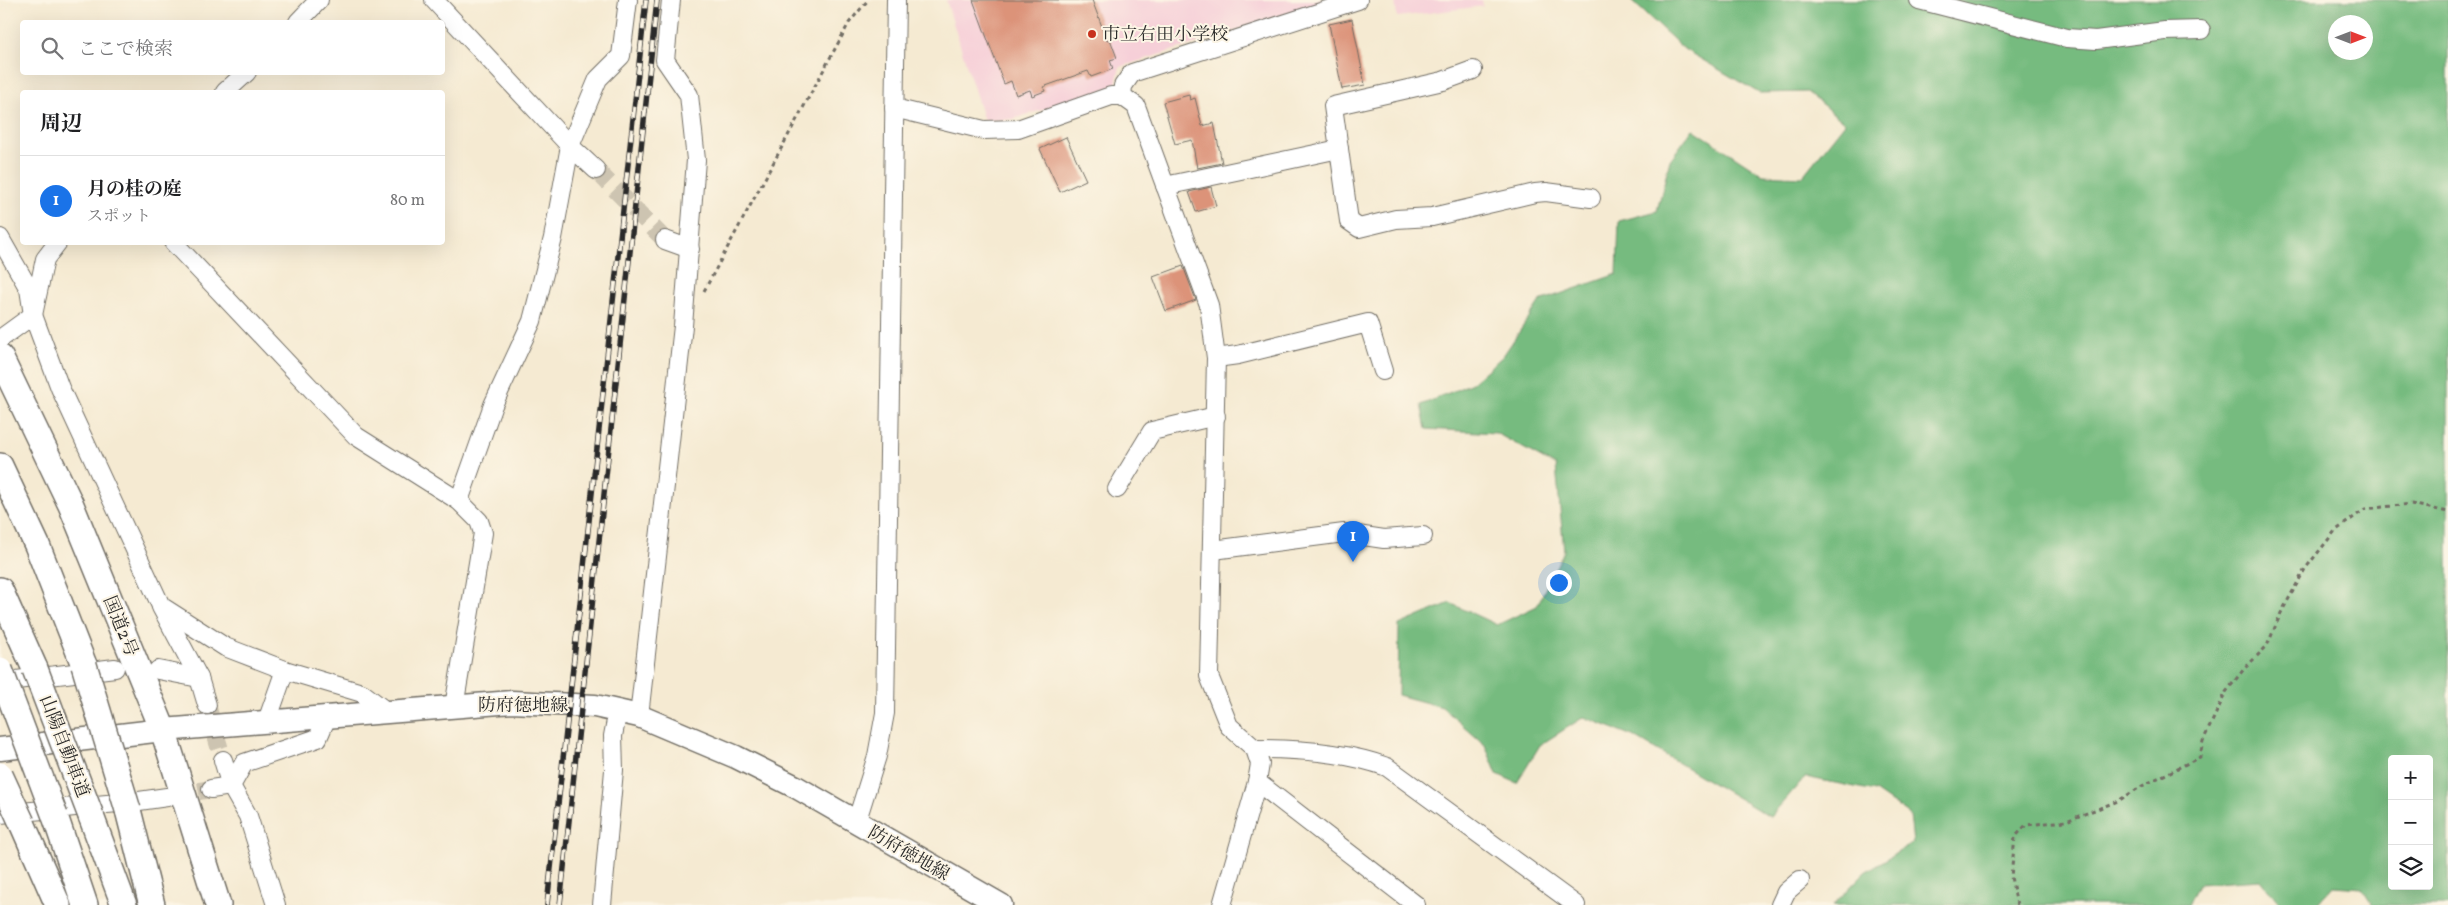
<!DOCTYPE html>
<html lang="ja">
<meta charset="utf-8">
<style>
body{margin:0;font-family:Vollkorn,"Noto Serif JP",serif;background:#f6f6f6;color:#202124}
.controls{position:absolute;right:15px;bottom:15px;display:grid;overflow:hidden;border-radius:5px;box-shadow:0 5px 20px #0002}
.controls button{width:45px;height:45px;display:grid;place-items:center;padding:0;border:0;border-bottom:1px solid #e0e0e0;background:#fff;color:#202124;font:25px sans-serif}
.compass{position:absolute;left:2328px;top:15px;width:45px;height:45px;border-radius:50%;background:#fff;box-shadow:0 5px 20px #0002;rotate:90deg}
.you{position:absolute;left:1558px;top:582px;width:18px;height:18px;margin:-12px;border:4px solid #fff;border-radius:50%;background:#1a73e8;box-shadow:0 0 0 8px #1a73e833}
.badge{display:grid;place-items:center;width:32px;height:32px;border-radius:50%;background:#1a73e8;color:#fff;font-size:16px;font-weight:700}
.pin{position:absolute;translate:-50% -41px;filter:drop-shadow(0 1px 2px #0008)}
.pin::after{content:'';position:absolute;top:26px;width:18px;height:15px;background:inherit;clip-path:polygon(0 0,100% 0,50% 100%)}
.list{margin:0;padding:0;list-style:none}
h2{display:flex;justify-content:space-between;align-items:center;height:65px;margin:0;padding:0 20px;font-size:21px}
h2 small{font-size:16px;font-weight:400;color:#757577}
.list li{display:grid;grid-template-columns:32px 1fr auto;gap:15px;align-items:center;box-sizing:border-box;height:90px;padding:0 20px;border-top:1px solid #e0e0e0}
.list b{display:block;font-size:19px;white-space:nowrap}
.list p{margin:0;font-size:16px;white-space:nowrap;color:#757577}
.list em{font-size:16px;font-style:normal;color:#757577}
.icon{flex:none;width:28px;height:28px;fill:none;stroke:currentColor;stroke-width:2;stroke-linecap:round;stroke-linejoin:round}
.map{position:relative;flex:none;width:2448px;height:905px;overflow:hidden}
.search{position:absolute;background:#fff;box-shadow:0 5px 20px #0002;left:20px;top:20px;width:425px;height:55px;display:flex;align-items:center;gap:12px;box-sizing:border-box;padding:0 18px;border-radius:5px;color:#757577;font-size:19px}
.panel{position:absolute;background:#fff;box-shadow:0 5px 20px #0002;left:20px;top:90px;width:425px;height:155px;border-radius:5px}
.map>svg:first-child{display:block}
.built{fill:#f6cfd8}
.forest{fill:#76bb7f;stroke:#507355;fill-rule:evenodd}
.building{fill:#dc9379}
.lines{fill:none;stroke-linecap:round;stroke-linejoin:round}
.minor-tunnel{stroke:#cdc4b1;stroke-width:18;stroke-dasharray:18 9;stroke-linecap:butt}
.minor-casing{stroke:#726e65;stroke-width:20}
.major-casing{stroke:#726e65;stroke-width:25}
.highway-casing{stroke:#726e65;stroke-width:28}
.path{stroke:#726e65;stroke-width:3;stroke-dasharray:4 4;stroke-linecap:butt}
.minor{stroke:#fff;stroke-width:18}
.major{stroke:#fff;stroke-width:22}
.highway{stroke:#fff;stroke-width:25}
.rail-casing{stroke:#2b2b2b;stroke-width:5.5}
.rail{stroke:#fcf5e5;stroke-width:4;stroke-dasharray:11;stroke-linecap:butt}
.highway-bridge-casing{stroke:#726e65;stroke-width:28;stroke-linecap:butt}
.highway-bridge{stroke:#fff;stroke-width:25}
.poi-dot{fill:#c8321e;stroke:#fcf5e5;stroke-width:2}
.labels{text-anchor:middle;stroke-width:4;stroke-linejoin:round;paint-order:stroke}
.poi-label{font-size:18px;fill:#2b2b2b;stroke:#fcf5e5;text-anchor:start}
.street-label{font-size:18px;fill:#2b2b2b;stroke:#fcf5e5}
</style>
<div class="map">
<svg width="2448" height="905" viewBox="0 0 2448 905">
<rect width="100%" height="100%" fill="#fcf5e5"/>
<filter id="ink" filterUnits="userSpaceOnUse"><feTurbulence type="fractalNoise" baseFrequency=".02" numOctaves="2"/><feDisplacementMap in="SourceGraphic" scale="10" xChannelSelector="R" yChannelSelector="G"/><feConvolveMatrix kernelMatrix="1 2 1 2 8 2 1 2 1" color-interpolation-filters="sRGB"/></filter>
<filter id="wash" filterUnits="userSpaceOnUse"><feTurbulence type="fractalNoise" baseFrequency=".0096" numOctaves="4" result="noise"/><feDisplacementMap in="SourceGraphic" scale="20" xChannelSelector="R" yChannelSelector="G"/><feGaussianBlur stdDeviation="1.12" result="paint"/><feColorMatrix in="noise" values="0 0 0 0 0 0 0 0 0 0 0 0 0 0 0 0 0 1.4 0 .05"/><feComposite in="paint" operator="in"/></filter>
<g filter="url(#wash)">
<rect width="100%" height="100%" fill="#f5ead2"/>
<g class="built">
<polygon points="946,0 1334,0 1120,67 1115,87 1013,119 984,121"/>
<polygon points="1395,0 1482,0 1483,6 1397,17"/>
</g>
<path class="forest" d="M1631 0H2448V905H2373L2362 888 2333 886 2316 905H2281L2261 880 2198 884 2188 905H1833L1865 872 1913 843 1910 815 1875 791 1805 777 1770 817 1635 737 1584 717 1540 745 1517 783 1497 774 1485 745 1442 707 1398 695 1399 625 1450 603 1497 625 1537 606 1564 551 1556 466 1496 433 1426 429 1421 405 1472 383 1503 356 1540 301 1617 274 1619 221 1657 211 1670 160 1693 129 1763 175 1802 177 1845 123 1807 92 1759 93 1684 49ZM2336 22H2366V52H2336ZM2392 759H2429V886H2392Z"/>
<g id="blocks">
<g class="building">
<polygon points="973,0 1092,0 1107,40 1110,39 1117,58 1110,60 1113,69 1091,77 1088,71 1043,87 1045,91 1032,96 1030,90 1016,95 1011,81 1004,84"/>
<polygon points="1352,19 1365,85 1342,89 1329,24"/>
<polygon points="1189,95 1190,100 1195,98 1202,126 1214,123 1222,163 1197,168 1192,140 1175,144 1163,102"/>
<polygon points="1066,137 1086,180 1060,192 1040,149"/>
<polygon points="1211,187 1216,206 1196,212 1189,192"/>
<polygon points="1183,266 1196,300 1166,311 1153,277"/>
</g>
</g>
</g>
<g filter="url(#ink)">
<use href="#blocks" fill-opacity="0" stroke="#726e65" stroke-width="1"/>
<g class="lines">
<g class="minor-tunnel">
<polyline points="596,170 665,240"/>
<polyline points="207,705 223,760"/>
<polyline points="172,796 211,789"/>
</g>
<g class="minor-casing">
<g id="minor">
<polyline points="434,0 570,146 596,170"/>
<polyline points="1919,0 2067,38 2096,40 2165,31 2201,30"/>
<polyline points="298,22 319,0"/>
<polyline points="1473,70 1443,81 1333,106 1349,221 1359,228 1396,219 1432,217 1535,193 1546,192 1591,198"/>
<polyline points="225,92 247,72"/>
<polyline points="1122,96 1123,86 1132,73 1358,0"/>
<polyline points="894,108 984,130 1018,129 1111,96 1122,96 1136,106 1209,305 1216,358 1209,676 1229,726 1255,749 1260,764 1257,782 1222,905"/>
<polyline points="1165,186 1339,149"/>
<polyline points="0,238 29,289 33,315 60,388 161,606 225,647 285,670 362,693 387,712"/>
<polyline points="665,240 690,249"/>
<polyline points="173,242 356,436 459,501 479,521 483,533 454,707"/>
<polyline points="0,339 33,315 45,259 58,242"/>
<polyline points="1216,358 1238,355 1368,323 1383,371"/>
<polyline points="1117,489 1152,431 1216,416"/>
<polyline points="459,501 493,405 532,321 553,238 570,146 598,79 621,56 628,0"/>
<polyline points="1213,550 1344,533 1384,539 1423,536"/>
<polyline points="161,607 199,678 207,705"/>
<polyline points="158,670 199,678"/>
<polyline points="0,682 115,668"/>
<polyline points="639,716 683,326 696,160 689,95 665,60 671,0"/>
<polyline points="267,721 285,670"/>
<path d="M1255 749C1298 749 1347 752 1387 767L1576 905"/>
<polyline points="223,760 231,786 248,816 276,905"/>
<polyline points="1257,782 1416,905"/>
<polyline points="211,789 231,786 244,763 318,738 327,717"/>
<polyline points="0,814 139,801 167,797"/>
<polyline points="856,823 877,756 885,713 896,0"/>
<polyline points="602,905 614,770 613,736 618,710"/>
<polyline points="1780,905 1786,892 1800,880"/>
</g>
</g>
<g class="major-casing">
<polyline id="major" points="0,749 163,730 512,702 595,706 639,716 736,757 796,787 1001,905"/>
</g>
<g class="highway-casing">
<g id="highway">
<polyline points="0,357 71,505 163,730 218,905"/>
<polyline points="0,466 37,545 84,665"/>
<polyline points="0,590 35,669"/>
<polyline points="128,810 152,905"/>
<polyline points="55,816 85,905"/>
<polyline points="91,816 124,905"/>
<polyline points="22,823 58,905"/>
</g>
</g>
<g class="path">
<polyline points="704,291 849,23 868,0"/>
<polyline points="2017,905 2011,877 2015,837 2026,825 2066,821 2118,801 2142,786 2200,757 2203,741 2226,692 2244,669 2267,646 2281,613 2305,569 2335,531 2365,509 2411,504 2448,512"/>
</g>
<use href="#minor" class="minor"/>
<use href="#major" class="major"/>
<use href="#highway" class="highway"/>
<g class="rail-casing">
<g id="rail">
<polyline points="547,905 646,0"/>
<polyline points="560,905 657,0"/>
</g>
</g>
<use href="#rail" class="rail"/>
<g class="highway-bridge-casing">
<g id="highway-bridge">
<polyline points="84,665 128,810"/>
<polyline points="35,669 91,816"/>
<polyline points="0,670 55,816"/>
<polyline points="0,775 22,823"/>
</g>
</g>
<use href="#highway-bridge" class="highway-bridge"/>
</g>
</g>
<circle class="poi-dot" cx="1092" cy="34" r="5"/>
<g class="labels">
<g class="poi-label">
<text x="1102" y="40">市立右田小学校</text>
</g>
<g class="street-label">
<text transform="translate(121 626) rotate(68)" y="6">国道2号</text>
<text x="523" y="711">防府徳地線</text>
<text transform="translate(65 746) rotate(69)" y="6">山陽自動車道</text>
<text transform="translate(909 853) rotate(30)" y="6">防府徳地線</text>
</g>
</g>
</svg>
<div class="controls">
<button>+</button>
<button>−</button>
<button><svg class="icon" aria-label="layers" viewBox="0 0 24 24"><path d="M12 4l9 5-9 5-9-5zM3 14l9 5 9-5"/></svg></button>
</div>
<svg class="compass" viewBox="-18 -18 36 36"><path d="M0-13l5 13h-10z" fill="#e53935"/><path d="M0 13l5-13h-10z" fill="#757577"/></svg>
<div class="you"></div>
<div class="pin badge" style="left:1353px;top:562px">1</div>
<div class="search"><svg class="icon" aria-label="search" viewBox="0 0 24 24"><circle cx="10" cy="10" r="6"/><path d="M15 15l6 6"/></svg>ここで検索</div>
<section class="panel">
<h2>周辺<small></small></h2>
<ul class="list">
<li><span class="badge">1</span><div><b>月の桂の庭</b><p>スポット</p></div><em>80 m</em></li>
</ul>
</section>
</div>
